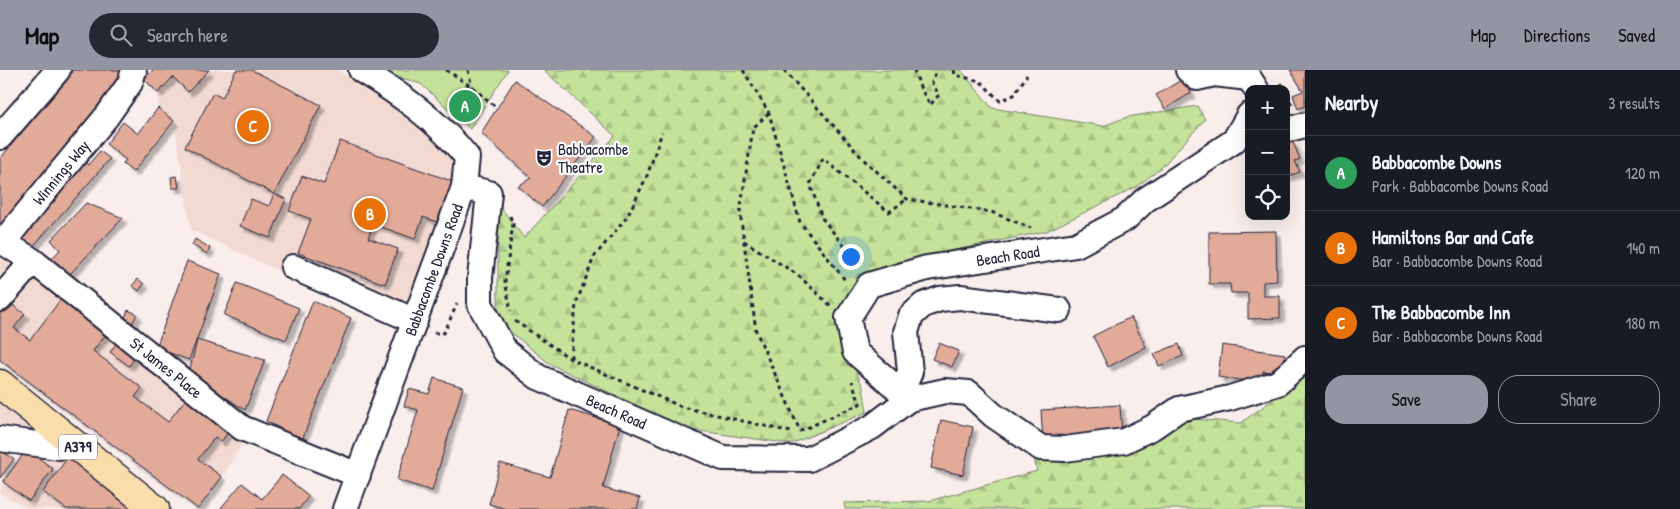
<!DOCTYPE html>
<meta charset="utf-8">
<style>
body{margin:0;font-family:"Patrick Hand",sans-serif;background:#242831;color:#f1f3f6}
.controls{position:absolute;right:15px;top:15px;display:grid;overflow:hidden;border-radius:10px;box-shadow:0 5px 20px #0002}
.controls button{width:45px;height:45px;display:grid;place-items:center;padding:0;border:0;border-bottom:1px solid #363941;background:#171b24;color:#f1f3f6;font:25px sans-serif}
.you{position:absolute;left:850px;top:186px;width:18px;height:18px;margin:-12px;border:4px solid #fff;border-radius:50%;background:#1a73e8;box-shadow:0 0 0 8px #1a73e833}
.badge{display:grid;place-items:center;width:32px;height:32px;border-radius:50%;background:#9495a2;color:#fff;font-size:16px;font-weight:700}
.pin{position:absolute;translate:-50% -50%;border:2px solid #fff;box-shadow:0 1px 5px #0006}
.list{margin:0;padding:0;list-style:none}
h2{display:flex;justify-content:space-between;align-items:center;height:65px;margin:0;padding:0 20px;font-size:21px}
h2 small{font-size:16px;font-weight:400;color:#9ea1a6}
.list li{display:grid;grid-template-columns:32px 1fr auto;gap:15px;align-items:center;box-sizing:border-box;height:75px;padding:0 20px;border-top:1px solid #363941}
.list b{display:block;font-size:19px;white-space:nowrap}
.list p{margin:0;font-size:16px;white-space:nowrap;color:#9ea1a6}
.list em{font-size:16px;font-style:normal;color:#9ea1a6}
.actions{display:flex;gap:10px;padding:15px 20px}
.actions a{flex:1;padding:11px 0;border:1px solid #9495a2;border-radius:20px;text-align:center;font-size:18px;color:#9495a2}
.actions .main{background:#9495a2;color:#111}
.icon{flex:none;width:28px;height:28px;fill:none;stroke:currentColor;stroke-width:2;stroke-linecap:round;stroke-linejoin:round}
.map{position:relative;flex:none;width:1305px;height:439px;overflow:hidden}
header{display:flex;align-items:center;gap:30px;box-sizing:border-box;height:70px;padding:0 25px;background:#9495a2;color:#111}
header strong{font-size:24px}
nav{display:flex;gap:28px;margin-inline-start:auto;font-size:18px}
.search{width:350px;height:45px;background:#242831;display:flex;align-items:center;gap:12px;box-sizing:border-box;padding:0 18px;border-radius:28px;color:#9ea1a6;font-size:19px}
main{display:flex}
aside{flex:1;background:#171b24}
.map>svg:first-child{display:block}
.built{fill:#f2dad2}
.forest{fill:url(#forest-firs);stroke:#73826a}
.park{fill:#c4e29a;stroke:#73826a}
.building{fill:#e2ab99;stroke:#22223b;filter:url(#shadow)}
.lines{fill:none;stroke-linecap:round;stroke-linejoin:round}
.minor-casing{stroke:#22223b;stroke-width:28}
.major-casing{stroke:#22223b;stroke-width:31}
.path{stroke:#22223b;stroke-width:3;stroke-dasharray:4 4;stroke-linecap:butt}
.minor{stroke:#fff;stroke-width:24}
.major{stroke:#f9deab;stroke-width:28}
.labels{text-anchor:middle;stroke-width:4.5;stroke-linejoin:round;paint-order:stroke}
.shield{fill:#fff;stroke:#646476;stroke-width:1}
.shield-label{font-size:15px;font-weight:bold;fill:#22223b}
.poi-label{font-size:16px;fill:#22223b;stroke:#fff;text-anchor:start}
.street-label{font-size:16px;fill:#22223b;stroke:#fff}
</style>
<header>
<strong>Map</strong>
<div class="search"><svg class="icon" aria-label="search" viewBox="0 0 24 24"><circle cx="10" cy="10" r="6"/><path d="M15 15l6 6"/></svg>Search here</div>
<nav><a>Map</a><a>Directions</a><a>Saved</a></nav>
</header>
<main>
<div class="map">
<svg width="1305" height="439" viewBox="0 0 1305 439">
<defs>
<pattern id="forest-firs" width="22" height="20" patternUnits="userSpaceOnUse" patternTransform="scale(1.25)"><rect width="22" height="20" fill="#c4e29a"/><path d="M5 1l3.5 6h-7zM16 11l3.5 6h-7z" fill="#a8c286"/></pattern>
<filter id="shadow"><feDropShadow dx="4.5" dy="4.5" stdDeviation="1" flood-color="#0004"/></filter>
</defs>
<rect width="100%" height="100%" fill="#f9eeeb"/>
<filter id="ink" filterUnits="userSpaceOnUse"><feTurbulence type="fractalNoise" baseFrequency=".02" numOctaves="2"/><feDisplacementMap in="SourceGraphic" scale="10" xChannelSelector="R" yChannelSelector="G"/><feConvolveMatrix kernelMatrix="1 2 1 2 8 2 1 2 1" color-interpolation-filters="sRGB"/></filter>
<g filter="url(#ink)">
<g class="built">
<polygon points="153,0 337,0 458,77 454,112 439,160 395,255 191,160 174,51 158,38 158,23 144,9"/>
<polygon points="0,178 245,369 222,407 198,439 0,290"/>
<polygon points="0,331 68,387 135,435 135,439 29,439 0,423 3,412 27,380 0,369"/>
</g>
<g class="forest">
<polygon points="544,0 961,0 992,38 1103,56 1127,47 1197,36 1205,49 1161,98 1136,117 1047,161 941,183 859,210 835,256 863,317 867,342 791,374 686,359 550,294 498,252 498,134 524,168 615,66"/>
<polygon points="1305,301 1305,439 845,439 844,433 929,431 1037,401 1033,384 1072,390 1193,349 1241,353 1284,321"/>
</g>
<polygon class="park" points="383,0 508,0 470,59 421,14 393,5"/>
<g class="building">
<polygon points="71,0 127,0 0,161 0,89"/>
<polygon points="153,0 209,0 188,22 173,7 158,23 144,9"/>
<polygon points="236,0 252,0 321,35 274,124 185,77 213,23 222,28"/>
<polygon points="1290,0 1305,0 1305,36 1298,39 1293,25 1303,21"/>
<polygon points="1183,9 1191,23 1165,39 1156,25"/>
<polygon points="515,10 596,67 542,137 518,116 531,108 481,63"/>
<polygon points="158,38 174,51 133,102 123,94 126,90 106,74 123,52 138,64"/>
<polygon points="340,71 454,112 440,153 423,147 415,169 373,154 368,168 398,179 385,214 298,183 311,149 289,141 302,106 324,114"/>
<polygon points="1293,72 1300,89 1295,91 1300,102 1286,107 1286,74"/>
<polygon points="100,81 110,89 30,180 16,168 84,91 88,95"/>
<polygon points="177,106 179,118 172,118 171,107"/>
<polygon points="274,124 286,129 270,168 240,156 251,129 269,136"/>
<polygon points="86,133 123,148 67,207 48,192 60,180 51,170"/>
<polygon points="1276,161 1277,211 1263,212 1263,226 1280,226 1280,248 1248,249 1248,223 1231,223 1230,214 1209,214 1209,162"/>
<polygon points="195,169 210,178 207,184 192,175"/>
<polygon points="187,191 221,204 189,290 156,278"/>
<polygon points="138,209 144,214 139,221 132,216"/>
<polygon points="237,213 299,238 286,270 224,245"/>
<polygon points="61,229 107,263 93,281 142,318 135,327 168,352 187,327 230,359 221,372 215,367 198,389 222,407 198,439 0,290 0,240 7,231 25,244 14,258 30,270"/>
<polygon points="313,231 351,248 302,370 266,351"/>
<polygon points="128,240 137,244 131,256 123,252"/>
<polygon points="1131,247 1146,277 1108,297 1093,266"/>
<polygon points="197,270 265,290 245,340 189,303"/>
<polygon points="118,271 137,285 129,296 110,282"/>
<polygon points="939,273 959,281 952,297 932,289"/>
<polygon points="1179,274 1183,286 1159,296 1154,284"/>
<polygon points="1222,275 1285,284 1282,304 1263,301 1262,313 1218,307"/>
<polygon points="434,308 463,317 432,421 397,410 418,340 404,336 409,319 429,324"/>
<polygon points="1120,335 1122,366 1043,372 1041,340"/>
<polygon points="569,340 620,355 603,418 640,428 637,439 506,439 489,434 500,393 550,407"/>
<polygon points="941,350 973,357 963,405 931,398"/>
<polygon points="27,379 53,399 29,431 3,412"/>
<polygon points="0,380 14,389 0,408"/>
<polygon points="68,387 135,435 132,439 66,439 43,422"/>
<polygon points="282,405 309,426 299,439 220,439 242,413 262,429"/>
</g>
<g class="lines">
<g class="minor-casing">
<g id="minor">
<polyline points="1188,0 1197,8 1214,4 1249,8 1256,19"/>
<polyline points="1286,60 1305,55"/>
<polyline points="0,67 58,0"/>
<path id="s1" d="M464 117 489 123 480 208V234L505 281 538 307 723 388 809 389 872 357 909 329 855 282 848 248 869 215 927 198 1076 175 1125 149 1145 130 1234 71 1249 45"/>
<path id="s2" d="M33 191 3 172 107 46 130 13 134 0"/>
<polyline points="293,197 415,251"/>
<path id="s3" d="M0 229 33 191 242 358 358 405"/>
<polyline points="901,323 910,302 906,262 911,246 923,235 940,229 960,227 1059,240"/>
<polyline points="909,329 945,321 969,323 993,345 1041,378 1065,379 1124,371 1153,357 1179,339 1230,328 1278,313 1305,288"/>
<polyline points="0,369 59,377 71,372"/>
<path id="s4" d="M345 439 464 117 467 87C438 51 400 24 361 0"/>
</g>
</g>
<g class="major-casing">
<polyline id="major" points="0,314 155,439"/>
</g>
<g class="path">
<polyline points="446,0 472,17 496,37"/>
<polyline points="468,0 472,17"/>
<polyline points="743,0 769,43 800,152 845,210"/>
<polyline points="784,0 863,89 907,129 991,142 1031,158"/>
<polyline points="914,0 920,17 930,35 939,25 932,13 935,3 933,0"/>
<polyline points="954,0 955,5 980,11 1000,31 1014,25 1027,5"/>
<polyline points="1281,13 1284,19"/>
<polyline points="1286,24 1292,35"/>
<polyline points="769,43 753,58 740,142 756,261 800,361 860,334 852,311"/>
<polyline points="510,146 513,154 505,211 511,241"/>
<polyline points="744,171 798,205 831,236"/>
<polyline points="859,195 822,148 810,114 823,89 889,142 907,129"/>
<polyline points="515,251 571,289 682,337 791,362 793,365"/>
<polyline points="434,263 444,263 457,234"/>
<polyline points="571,288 576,234 594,187 627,147 647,106 662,62"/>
</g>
<use href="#minor" class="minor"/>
<use href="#major" class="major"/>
</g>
</g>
<defs>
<g id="theatre-bare" transform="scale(1.35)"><path d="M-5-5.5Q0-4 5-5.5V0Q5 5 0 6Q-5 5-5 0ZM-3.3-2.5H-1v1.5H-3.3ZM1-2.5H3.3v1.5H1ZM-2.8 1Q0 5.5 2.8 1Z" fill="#22223b" stroke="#fff" stroke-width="2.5" paint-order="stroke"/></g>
</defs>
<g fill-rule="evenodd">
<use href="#theatre-bare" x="544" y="88"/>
</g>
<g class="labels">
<rect class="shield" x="59" y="364.5" width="38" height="25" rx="4"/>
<g class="shield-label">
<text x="78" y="382">A379</text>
</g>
<g class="poi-label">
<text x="558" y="85">Babbacombe<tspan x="558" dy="18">Theatre</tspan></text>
</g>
<g class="street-label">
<text dy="6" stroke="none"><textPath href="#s2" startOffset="126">Winnings Way</textPath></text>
<text dy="6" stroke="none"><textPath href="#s1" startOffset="925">Beach Road</textPath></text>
<text dy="6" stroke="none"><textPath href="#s4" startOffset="255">Babbacombe Downs Road</textPath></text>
<text dy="6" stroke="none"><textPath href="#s3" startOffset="221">St James Place</textPath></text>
<text dy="6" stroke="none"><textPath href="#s1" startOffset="318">Beach Road</textPath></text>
</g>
</g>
</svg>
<div class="controls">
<button>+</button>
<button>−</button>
<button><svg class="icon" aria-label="locate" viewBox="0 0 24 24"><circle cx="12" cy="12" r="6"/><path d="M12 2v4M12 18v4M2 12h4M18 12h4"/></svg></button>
</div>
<div class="you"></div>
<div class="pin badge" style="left:465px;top:36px;background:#2e9e5b">A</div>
<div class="pin badge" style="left:370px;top:144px;background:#e8710a">B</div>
<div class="pin badge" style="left:253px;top:56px;background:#e8710a">C</div>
</div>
<aside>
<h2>Nearby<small>3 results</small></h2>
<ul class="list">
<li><span class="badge" style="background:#2e9e5b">A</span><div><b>Babbacombe Downs</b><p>Park · Babbacombe Downs Road</p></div><em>120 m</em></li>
<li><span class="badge" style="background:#e8710a">B</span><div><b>Hamiltons Bar and Cafe</b><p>Bar · Babbacombe Downs Road</p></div><em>140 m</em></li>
<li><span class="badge" style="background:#e8710a">C</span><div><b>The Babbacombe Inn</b><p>Bar · Babbacombe Downs Road</p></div><em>180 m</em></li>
</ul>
<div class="actions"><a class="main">Save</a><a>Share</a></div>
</aside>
</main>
